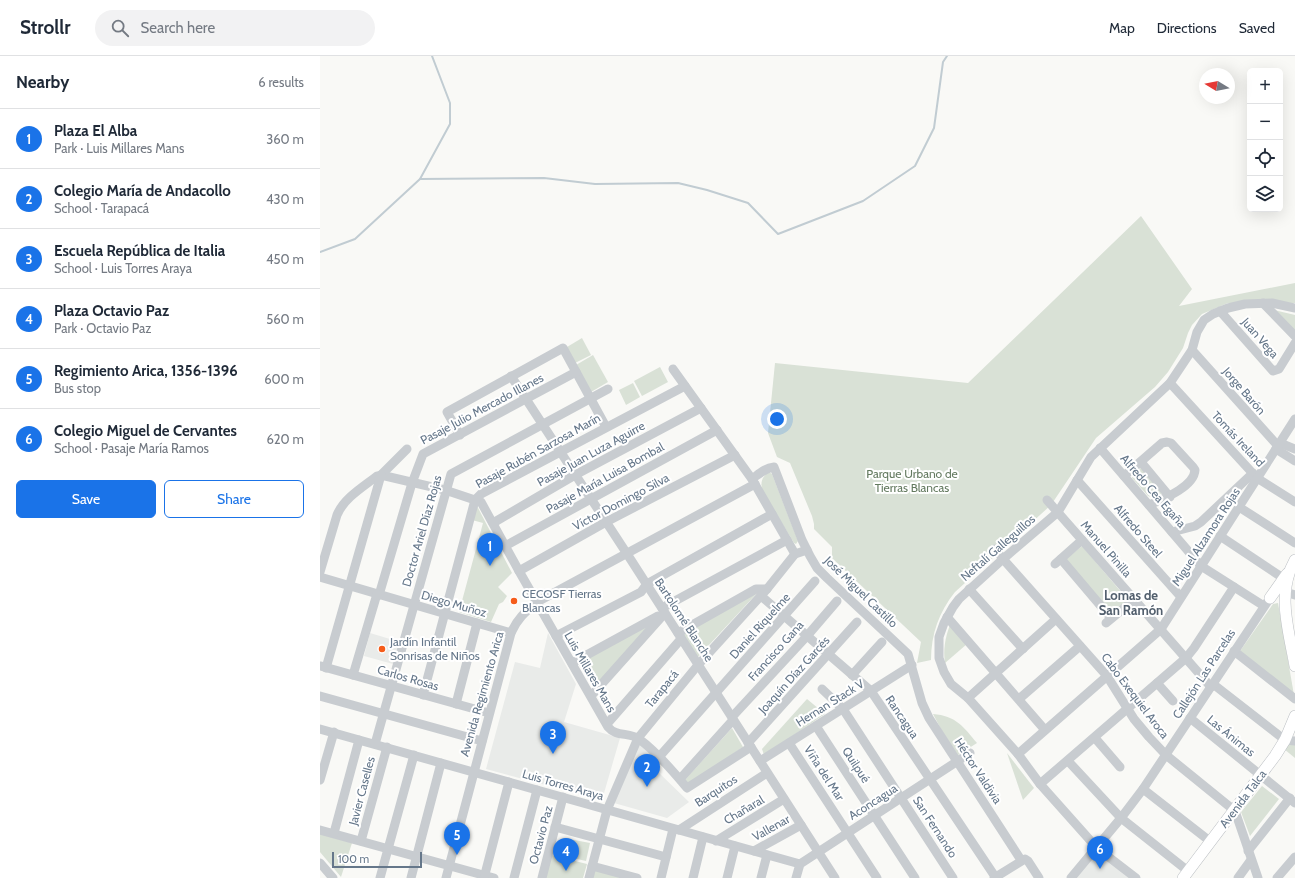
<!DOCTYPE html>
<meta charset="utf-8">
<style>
body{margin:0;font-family:Cabin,sans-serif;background:#f2f2f3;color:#1f2937}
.controls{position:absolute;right:12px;top:12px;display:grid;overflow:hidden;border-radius:6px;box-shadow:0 4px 16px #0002}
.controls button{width:36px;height:36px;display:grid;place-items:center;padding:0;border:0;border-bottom:1px solid #e0e1e3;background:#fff;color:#1f2937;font:20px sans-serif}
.compass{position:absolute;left:879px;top:12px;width:36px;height:36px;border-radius:50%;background:#fff;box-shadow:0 4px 16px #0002;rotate:280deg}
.scale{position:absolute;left:12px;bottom:10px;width:90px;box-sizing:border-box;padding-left:4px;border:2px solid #65778a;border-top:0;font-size:11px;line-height:14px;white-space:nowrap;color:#65778a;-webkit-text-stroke:3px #fff;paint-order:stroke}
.you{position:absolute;left:457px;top:363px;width:14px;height:14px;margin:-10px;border:3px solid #fff;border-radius:50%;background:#1a73e8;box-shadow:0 0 0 6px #1a73e833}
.badge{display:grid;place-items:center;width:26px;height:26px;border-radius:50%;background:#1a73e8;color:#fff;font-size:13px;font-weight:700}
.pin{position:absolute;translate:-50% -33px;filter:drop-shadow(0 1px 2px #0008)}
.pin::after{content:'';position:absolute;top:21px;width:14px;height:12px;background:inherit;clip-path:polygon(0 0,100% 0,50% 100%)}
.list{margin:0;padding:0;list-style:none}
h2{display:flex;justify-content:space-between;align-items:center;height:52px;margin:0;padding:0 16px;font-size:17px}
h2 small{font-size:13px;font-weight:400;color:#747a83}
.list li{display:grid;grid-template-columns:26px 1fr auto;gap:12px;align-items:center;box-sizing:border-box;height:60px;padding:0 16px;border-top:1px solid #e0e1e3}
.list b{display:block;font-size:15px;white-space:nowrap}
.list p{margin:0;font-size:13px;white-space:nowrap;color:#747a83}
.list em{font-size:13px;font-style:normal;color:#747a83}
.actions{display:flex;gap:8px;padding:12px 16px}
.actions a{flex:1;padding:9px 0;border:1px solid #1a73e8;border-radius:6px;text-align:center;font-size:14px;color:#1a73e8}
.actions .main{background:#1a73e8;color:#fff}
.icon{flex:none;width:22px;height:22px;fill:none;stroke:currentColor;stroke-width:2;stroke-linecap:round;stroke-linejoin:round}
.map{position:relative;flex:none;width:975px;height:822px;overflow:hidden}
header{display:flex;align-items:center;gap:24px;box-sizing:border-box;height:56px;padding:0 20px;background:#fff;border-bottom:1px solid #e0e1e3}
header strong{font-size:19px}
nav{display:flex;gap:22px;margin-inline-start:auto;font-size:14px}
.search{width:280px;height:36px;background:#f2f2f3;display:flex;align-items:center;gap:10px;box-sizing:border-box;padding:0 14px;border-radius:22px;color:#747a83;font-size:15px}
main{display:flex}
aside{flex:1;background:#fff}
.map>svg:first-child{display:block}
.built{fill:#e9ebe9}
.green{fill:#d9e1d6}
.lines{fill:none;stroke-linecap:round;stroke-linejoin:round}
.stream{stroke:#c1ccd2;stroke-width:2}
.major-casing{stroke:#bbbfc3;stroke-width:12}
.minor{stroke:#c8ccd0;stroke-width:9}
.major{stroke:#fff;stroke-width:11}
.poi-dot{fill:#f55c1a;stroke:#fff;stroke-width:1.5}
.labels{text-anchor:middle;stroke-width:4;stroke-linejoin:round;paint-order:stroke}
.street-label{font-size:12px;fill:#65778a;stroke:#fff}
.park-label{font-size:12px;fill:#647a60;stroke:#fff}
.poi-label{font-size:12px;fill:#65778a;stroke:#fff;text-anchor:start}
.neighbourhood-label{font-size:13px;font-weight:bold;fill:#53606e;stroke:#fff}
</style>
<header>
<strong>Strollr</strong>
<div class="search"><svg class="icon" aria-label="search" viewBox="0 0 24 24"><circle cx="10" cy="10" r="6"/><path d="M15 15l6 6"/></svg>Search here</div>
<nav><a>Map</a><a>Directions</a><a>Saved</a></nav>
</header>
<main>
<aside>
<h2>Nearby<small>6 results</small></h2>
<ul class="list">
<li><span class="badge">1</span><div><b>Plaza El Alba</b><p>Park · Luis Millares Mans</p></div><em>360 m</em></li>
<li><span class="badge">2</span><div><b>Colegio María de Andacollo</b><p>School · Tarapacá</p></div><em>430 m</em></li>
<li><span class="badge">3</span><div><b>Escuela República de Italia</b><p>School · Luis Torres Araya</p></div><em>450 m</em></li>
<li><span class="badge">4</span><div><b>Plaza Octavio Paz</b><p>Park · Octavio Paz</p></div><em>560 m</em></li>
<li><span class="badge">5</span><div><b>Regimiento Arica, 1356-1396</b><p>Bus stop</p></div><em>600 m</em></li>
<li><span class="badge">6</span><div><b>Colegio Miguel de Cervantes</b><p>School · Pasaje María Ramos</p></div><em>620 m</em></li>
</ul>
<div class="actions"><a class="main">Save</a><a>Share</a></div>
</aside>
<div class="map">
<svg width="975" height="822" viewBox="0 0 975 822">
<rect width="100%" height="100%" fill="#f9f9f6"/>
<g class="built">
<polygon points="50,577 80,586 73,608 44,600"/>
<polygon points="228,577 256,628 244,666 300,682 282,744 166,713 195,606 220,612"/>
<polygon points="320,687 339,705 338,716 369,746 347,762 294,747"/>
<polygon points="777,795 810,822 753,822"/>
</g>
<g class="green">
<path d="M821 160 872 233 859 250 975 227V247H908L882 258 872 269 868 277 863 292 848 316 835 331 776 382 731 449 635 536C619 556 611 578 611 604L597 607 601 586 512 502V491L494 473V468L492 460 470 407 457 401 448 377 455 307 648 327Z"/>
<polygon points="954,254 975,259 975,275"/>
<polygon points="262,282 271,299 255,307 247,291"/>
<polygon points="273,299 288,326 271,336 256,309"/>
<polygon points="340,311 348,326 322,340 314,325"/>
<polygon points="313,327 320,341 306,349 299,334"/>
<polygon points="822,411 843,437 831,441 828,440 812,422 813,419"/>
<path d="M449 416 452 418 478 485 476 488 474 487 443 436C440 428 441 421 449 416Z"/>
<polygon points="156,448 192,517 178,531 187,540 183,546 179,548 171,566 139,556 163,467 152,464"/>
<polygon points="762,490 808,544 792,558 745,504"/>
<polygon points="438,536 377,602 362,579"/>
<polygon points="958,547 974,639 920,595 953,548"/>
<polygon points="336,563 274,633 258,607"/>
<path d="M630 569 647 588 625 607C623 594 625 582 630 569Z"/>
<polygon points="487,643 505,658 444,699 442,693"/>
<path d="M613 658C636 660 643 670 657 687L638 699 622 675Z"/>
<polygon points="412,672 423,691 368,729 364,725"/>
<polygon points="971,686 975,687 975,702 964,693"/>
<polygon points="687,697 714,732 703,744"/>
<polygon points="942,730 959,743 930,780 921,756"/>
<polygon points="0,778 32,787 21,821 0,796"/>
<polygon points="244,782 270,787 266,805 240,799"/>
<polygon points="231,799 267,808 263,822 225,822"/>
<polygon points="275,814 307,822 273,822"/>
</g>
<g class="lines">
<g class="stream">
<polyline points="100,123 224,122 275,128 358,127 387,134 428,147 458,178 543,145 595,110 614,72 623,6 627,0"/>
<polyline points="0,196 35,183 100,123 130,68 130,47 112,0"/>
</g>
<g class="major-casing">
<g id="major">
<path d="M975 504C956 537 969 575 975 610"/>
<polyline points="950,542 967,518"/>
<polyline points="863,822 955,700 965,684 975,660"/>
</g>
</g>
<g class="minor">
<polyline points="943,247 975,280"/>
<polyline points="900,255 953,315 959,313 975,287"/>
<polyline points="872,294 958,390"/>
<polyline points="353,313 432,423 475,498"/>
<polyline points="191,320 311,504 515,822"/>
<polyline points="850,327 937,422 975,446"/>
<polyline points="140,379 127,356 243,292 286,371"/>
<polyline points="960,387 975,393"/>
<polyline points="780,392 881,510 944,550"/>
<polyline points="956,393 975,405"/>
<polyline points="821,406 850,441"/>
<path d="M61 419 125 434 161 446 199 515 288 671C296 681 309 676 319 683 337 696 353 715 367 732L431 691"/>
<path d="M804 420 842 387 847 386 851 387 873 411 875 414C874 431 843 443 829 449"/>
<path d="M432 423C439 418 445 412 454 411L482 484 490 500 497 512 507 522 588 598 602 647 609 662 701 804"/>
<polyline points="757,424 861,541"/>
<polyline points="727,444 891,631"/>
<polyline points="919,451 975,487"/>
<polyline points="173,467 255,419 381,352"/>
<polyline points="852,476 875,470 881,466 933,417"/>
<polyline points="900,480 963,522"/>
<polyline points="185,490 397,374"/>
<polyline points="675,493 683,503 787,620 814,663 829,681 846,699 915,755 938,822"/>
<polyline points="741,503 791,562"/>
<polyline points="735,508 762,484"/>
<polyline points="199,515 286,466 415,399"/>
<path d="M0 516 17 459C24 442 43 431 57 420L61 419 87 393"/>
<polyline points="0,521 191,577"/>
<polyline points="649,533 703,593"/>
<polyline points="965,536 975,539"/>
<polyline points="59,539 92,427 103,398 256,316"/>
<polyline points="441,540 551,635 676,822"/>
<polyline points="342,552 467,484"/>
<polyline points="627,561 725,674"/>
<polyline points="786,567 814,544"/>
<polyline points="358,577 436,533 447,533"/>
<polyline points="236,580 321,536 327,528 452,458"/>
<polyline points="914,595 975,643"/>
<polyline points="252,607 338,560"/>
<polyline points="1,610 169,657"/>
<polyline points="6,612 61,419"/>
<polyline points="33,619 57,538"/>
<polyline points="532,619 562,586"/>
<polyline points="837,627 853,645"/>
<polyline points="893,628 965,684 975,685"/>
<polyline points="502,633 523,653 633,822"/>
<polyline points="103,639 155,444 161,438 365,330"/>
<polyline points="0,640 162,685"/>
<polyline points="271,640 345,557"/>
<polyline points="648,642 736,563"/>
<polyline points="699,643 760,590"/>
<polyline points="136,648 157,567"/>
<polyline points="412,661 487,580 517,545"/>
<polyline points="870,662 975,747"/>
<polyline points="287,668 361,583"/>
<polyline points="496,670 595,822"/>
<polyline points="0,673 480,808"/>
<polyline points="775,682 800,711"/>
<polyline points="428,687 537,566"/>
<polyline points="469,687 557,822"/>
<polyline points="55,688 131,418 288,333"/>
<polyline points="698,698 841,573 975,363"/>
<polyline points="339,701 495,525"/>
<polyline points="440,705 592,609"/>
<polyline points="748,705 801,762 868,815"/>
<polyline points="360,723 413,664"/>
<polyline points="0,724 14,676"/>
<polyline points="720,728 866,602 874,592 914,531"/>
<polyline points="823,733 891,786"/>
<polyline points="235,771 346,801"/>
<polyline points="0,774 174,822"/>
<polyline points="359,774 447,717"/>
<polyline points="14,777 39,684"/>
<polyline points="41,785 67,691"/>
<polyline points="396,785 464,743"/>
<polyline points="434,795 481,769"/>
<polyline points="928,795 970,742"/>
<polyline points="0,807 13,822"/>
<polyline points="272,810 317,822"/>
<polyline points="60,822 94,699"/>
<polyline points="91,822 121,707"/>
<path d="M126 822 191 577C197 563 205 556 217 546L435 428"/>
<polyline points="164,822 189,726"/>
<polyline points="194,822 217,734"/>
<polyline points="222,822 243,741"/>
<polyline points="269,822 287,754 318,682 378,609 447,533 475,498 487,494"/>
<polyline points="341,822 353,773"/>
<polyline points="373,822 383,781"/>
<polyline points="407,822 415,790"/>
<polyline points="441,822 447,799"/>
<polyline points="476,822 480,808 650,697"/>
<polyline points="674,822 705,803 708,805 719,822"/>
<polyline points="751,822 801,762 823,733 950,542"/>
<polyline points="816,822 777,792 720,728 698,698 648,642 631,628 624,616 619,602 619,581 624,567 633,551 639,543 683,503 738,456 771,401 850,327 872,294 877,276 884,264 893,258 908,252 925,248 952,247 975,252"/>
<polyline points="918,822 931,804"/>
<polyline points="957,822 975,801"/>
</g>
<use href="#major" class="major"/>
</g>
<g class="poi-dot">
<circle cx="194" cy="545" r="4"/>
<circle cx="62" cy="593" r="4"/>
</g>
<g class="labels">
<g class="street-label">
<text transform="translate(940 282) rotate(49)" y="4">Juan Vega</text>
<text transform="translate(924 335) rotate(49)" y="4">Jorge Barón</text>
<text transform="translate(162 353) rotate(-28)" y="4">Pasaje Julio Mercado Illanes</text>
<text transform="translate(918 383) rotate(47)" y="4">Tomás Ireland</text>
<text transform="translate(218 395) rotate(-29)" y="4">Pasaje Rubén Sarzosa Marín</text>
<text transform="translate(271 398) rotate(-29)" y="4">Pasaje Juan Luza Aguirre</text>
<text transform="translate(285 422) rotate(-29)" y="4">Pasaje María Luisa Bombal</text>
<text transform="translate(833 435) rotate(49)" y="4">Alfredo Cea Egaña</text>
<text transform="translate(301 446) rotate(-28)" y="4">Víctor Domingo Silva</text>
<text transform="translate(102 475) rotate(-74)" y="4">Doctor Ariel Díaz Rojas</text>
<text transform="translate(818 475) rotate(49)" y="4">Alfredo Steel</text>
<text transform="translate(886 481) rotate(-57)" y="4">Miguel Alzamora Rojas</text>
<text transform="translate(678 492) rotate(-41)" y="4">Neftalí Galleguillos</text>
<text transform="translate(786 493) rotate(49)" y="4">Manuel Pinilla</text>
<text transform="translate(541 536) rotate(44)" y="4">José Miguel Castillo</text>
<text transform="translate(134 548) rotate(16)" y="4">Diego Muñoz</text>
<text transform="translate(364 564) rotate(57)" y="4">Bartolomé Blanche</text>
<text transform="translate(440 570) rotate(-48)" y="4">Daniel Riquelme</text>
<text transform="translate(456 595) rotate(-48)" y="4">Francisco Gana</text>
<text transform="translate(270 616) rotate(60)" y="4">Luis Millares Mans</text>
<text transform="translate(884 618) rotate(-57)" y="4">Callejón Las Parcelas</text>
<text transform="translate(474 619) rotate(-48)" y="4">Joaquín Díaz Garcés</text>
<text transform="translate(88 622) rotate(16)" y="4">Carlos Rosas</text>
<text transform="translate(342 633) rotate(-51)" y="4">Tarapacá</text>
<text transform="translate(162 638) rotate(-74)" y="4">Avenida Regimiento Arica</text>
<text transform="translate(815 640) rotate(53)" y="4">Cabo Exequiel Aroca</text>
<text transform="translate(510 647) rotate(-32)" y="4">Hernan Stack V</text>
<text transform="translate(582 661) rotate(56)" y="4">Rancagua</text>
<text transform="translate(911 680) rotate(39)" y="4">Las Ánimas</text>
<text transform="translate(536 709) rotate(57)" y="4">Quilpué</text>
<text transform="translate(658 715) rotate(57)" y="4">Héctor Valdivia</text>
<text transform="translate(504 717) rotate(57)" y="4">Viña del Mar</text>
<text transform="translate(243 729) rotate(16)" y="4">Luis Torres Araya</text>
<text transform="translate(42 735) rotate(-75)" y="4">Javier Caselles</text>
<text transform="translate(396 735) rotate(-33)" y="4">Barquitos</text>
<text transform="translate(923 743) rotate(-53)" y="4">Avenida Talca</text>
<text transform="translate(553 746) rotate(-33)" y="4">Aconcagua</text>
<text transform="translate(424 754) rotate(-31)" y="4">Chañaral</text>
<text transform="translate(615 771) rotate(57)" y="4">San Fernando</text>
<text transform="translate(451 772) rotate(-29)" y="4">Vallenar</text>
<text transform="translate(221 779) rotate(-75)" y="4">Octavio Paz</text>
</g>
<g class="park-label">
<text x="592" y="422">Parque Urbano de<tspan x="592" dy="14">Tierras Blancas</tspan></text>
</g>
<g class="poi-label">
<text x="202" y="542">CECOSF Tierras<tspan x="202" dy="14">Blancas</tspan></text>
<text x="70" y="590">Jardín Infantil<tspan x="70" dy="14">Sonrisas de Niños</tspan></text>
</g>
<g class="neighbourhood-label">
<text x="811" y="544">Lomas de<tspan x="811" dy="15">San Ramón</tspan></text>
</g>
</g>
</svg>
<div class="controls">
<button>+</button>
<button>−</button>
<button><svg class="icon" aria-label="locate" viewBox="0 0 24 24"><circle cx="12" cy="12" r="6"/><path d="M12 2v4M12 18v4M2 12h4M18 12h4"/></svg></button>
<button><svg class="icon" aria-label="layers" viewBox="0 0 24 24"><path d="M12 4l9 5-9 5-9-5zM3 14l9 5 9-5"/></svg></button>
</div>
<svg class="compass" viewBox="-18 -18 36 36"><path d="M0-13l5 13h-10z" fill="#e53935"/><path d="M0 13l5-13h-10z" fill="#747a83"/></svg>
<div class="scale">100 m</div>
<div class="you"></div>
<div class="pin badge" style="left:170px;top:510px">1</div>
<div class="pin badge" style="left:327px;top:731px">2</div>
<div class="pin badge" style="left:233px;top:698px">3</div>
<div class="pin badge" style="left:246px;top:815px">4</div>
<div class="pin badge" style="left:137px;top:799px">5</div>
<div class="pin badge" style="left:780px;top:813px">6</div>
</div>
</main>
